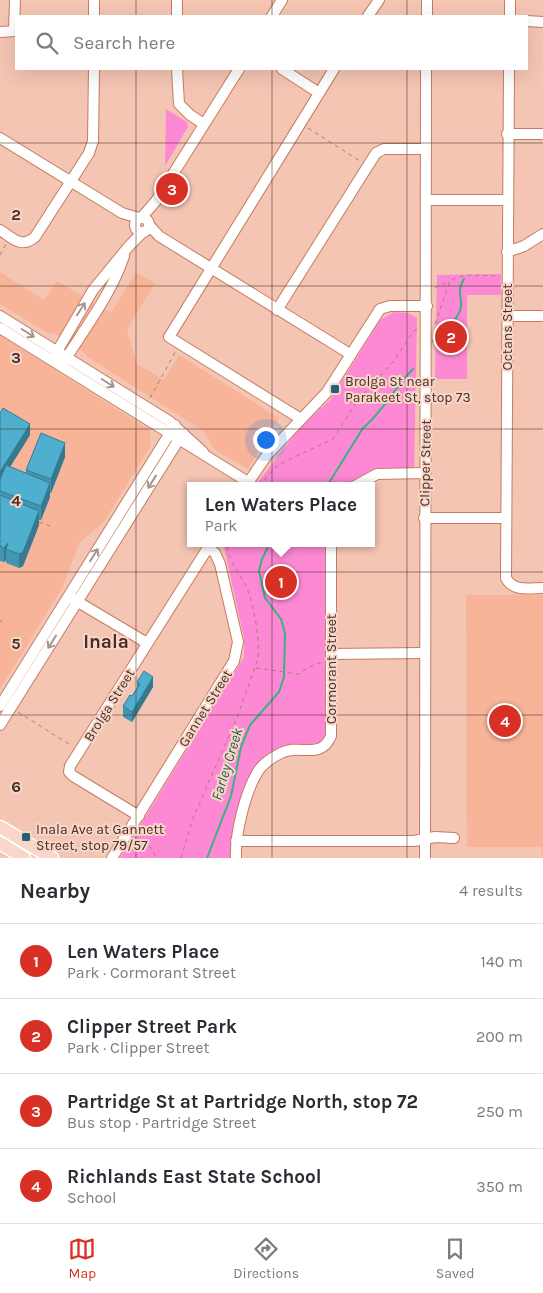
<!DOCTYPE html>
<meta charset="utf-8">
<style>
body{margin:0;font-family:Karla,sans-serif;background:#f2f2f3;color:#2b2b33}
.you{position:absolute;left:265px;top:439px;width:18px;height:18px;margin:-12px;border:4px solid #fff;border-radius:50%;background:#1a73e8;box-shadow:0 0 0 8px #1a73e833}
.badge{display:grid;place-items:center;width:32px;height:32px;border-radius:50%;background:#d93025;color:#fff;font-size:16px;font-weight:700}
.pin{position:absolute;translate:-50% -50%;border:2px solid #fff;box-shadow:0 1px 5px #0006}
.popup{position:absolute;left:187px;top:482px;width:188px;height:65px;box-sizing:border-box;display:grid;place-content:center;border-radius:0px;background:#fff;filter:drop-shadow(0 1px 4px #0005);font-size:16px;white-space:nowrap;color:#7c7c81}
.popup b{font-size:19px;color:#2b2b33}
.popup::after{content:'';position:absolute;left:50%;top:100%;margin-left:-10px;border:10px solid transparent;border-top-color:#fff}
.list{margin:0;padding:0;list-style:none}
h2{display:flex;justify-content:space-between;align-items:center;height:65px;margin:0;padding:0 20px;font-size:21px}
h2 small{font-size:16px;font-weight:400;color:#7c7c81}
.list li{display:grid;grid-template-columns:32px 1fr auto;gap:15px;align-items:center;box-sizing:border-box;height:75px;padding:0 20px;border-top:1px solid #e1e1e2}
.list b{display:block;font-size:19px;white-space:nowrap}
.list p{margin:0;font-size:16px;white-space:nowrap;color:#7c7c81}
.list em{font-size:16px;font-style:normal;color:#7c7c81}
.icon{flex:none;width:28px;height:28px;fill:none;stroke:currentColor;stroke-width:2;stroke-linecap:round;stroke-linejoin:round}
.map{position:relative;flex:none;width:543px;height:858px;overflow:hidden}
.search{position:absolute;background:#fff;box-shadow:0 5px 20px #0002;left:15px;right:15px;top:15px;height:55px;display:flex;align-items:center;gap:12px;box-sizing:border-box;padding:0 18px;border-radius:0px;color:#7c7c81;font-size:19px}
.sheet{height:365px;background:#fff}
nav{display:flex;justify-content:space-around;align-items:center;box-sizing:border-box;height:70px;border-top:1px solid #e1e1e2;background:#fff;font-size:14px;color:#7c7c81}
nav a{display:grid;justify-items:center;gap:2px}
nav .on{color:#d93025}
.map>svg:first-child{display:block}
.built{fill:#f8b499}
.green{fill:#fd89d5}
.lines{fill:none;stroke-linecap:round;stroke-linejoin:round}
.stream{stroke:#35b481;stroke-width:2}
.minor-casing{stroke:#c57c60;stroke-width:12}
.major-casing{stroke:#fff;stroke-width:15}
.path{stroke:#a88071;stroke-width:1;stroke-dasharray:4 4;stroke-linecap:butt}
.minor{stroke:#fff;stroke-width:10}
.major{stroke:#f8d6ca;stroke-width:12}
.wall{fill:#4396b1}
.shaded-wall{fill:#377a90}
.building{fill:#4eafce;stroke:#377a90}
.oneway{stroke:#a69690}
.grid{fill:none;stroke:#4c2d21;stroke-width:1;stroke-opacity:0.55}
.poi-dot{fill:#216276;stroke:#f7d6ca;stroke-width:2}
.labels{text-anchor:middle;stroke-width:4;stroke-linejoin:round;paint-order:stroke}
.street-label{font-size:14px;fill:#4c2d21;stroke:#f7d6ca}
.poi-label{font-size:14px;fill:#4c2d21;stroke:#f7d6ca;text-anchor:start}
.water-label{font-size:15px;font-style:italic;fill:#236247;stroke:#f7d6ca}
.district-label{font-size:19px;font-weight:bold;fill:#4c2d21;stroke:#f7d6ca}
.grid-label{font-size:16px;text-anchor:middle;font-weight:bold;fill:#4c2d21;stroke:#f7d6ca;stroke-width:4;stroke-linejoin:round;paint-order:stroke}
</style>
<div class="map">
<svg width="543" height="858" viewBox="0 0 543 858">
<rect width="100%" height="100%" fill="#f5c5b3"/>
<g class="built">
<polygon points="0,272 44,300 57,281 111,313 136,273 155,283 127,330 137,364 164,380 179,355 279,418 248,469 215,450 203,431 89,358 80,349 53,333 48,333 0,304"/>
<polygon points="0,335 150,430 151,445 104,522 80,542 62,588 0,689"/>
<polygon points="466,595 543,595 543,858 541,847 467,847"/>
</g>
<g class="green">
<polygon points="166,109 187,122 188,127 165,166"/>
<polygon points="501,274 501,295 467,295 467,379 435,379 437,275"/>
<polygon points="394,312 408,313 417,318 414,473 377,474 355,486 255,486 299,429 331,399 380,320"/>
<polygon points="223,543 331,543 327,746 288,750 257,774 236,858 120,858 244,657 244,638"/>
</g>
<g class="lines">
<g class="stream">
<path d="M433 341C442 333 460 319 461 306 462 293 456 294 464 279"/>
<path d="M327 486 363 428C381 414 396 386 413 369"/>
<polyline points="207,858 231,796 241,747 250,725 279,692 284,677 285,633 281,619 265,598 259,571 262,559 270,543"/>
</g>
<g class="minor-casing">
<g id="minor">
<polyline points="94,0 94,16"/>
<polyline points="510,0 510,16"/>
<polyline points="177,16 177,0"/>
<polyline points="272,16 282,0"/>
<polyline points="368,16 379,0"/>
<polyline points="427,16 427,0"/>
<polyline points="527,21 543,22"/>
<polyline points="14,31 15,0"/>
<polyline points="0,32 16,31"/>
<polyline points="177,69 179,104 190,115 204,124"/>
<polyline points="282,69 319,93"/>
<path d="M509 69 506 578C513 592 529 588 543 588"/>
<polyline points="507,134 543,134"/>
<polyline points="0,138 122,213 139,218"/>
<polyline points="426,200 507,200"/>
<circle cx="142" cy="225" r="7"/>
<polyline points="141,218 156,201 239,69"/>
<polyline points="149,225 159,236 350,354"/>
<path d="M0 230C13 238 21 249 35 237L89 153 93 141 94 69"/>
<polyline points="507,252 524,246 543,234"/>
<polyline points="277,310 376,153 384,149 426,149"/>
<polyline points="0,316 169,421 203,452"/>
<polyline points="507,316 543,316"/>
<polyline points="0,328 248,482"/>
<polyline points="55,355 93,290 129,246 143,232"/>
<path d="M63 363C85 328 111 295 124 256"/>
<polyline points="301,419 169,337 334,69"/>
<polyline points="246,486 267,455 327,392 380,309 390,306 427,306"/>
<polyline points="355,486 377,474 425,473"/>
<polyline points="424,518 506,518"/>
<polyline points="73,599 147,643"/>
<polyline points="331,654 424,653"/>
<polyline points="0,706 175,425"/>
<polyline points="0,725 183,433"/>
<polyline points="139,816 73,776 69,772 70,766 211,543"/>
<polyline points="236,841 414,841 435,837 454,838"/>
<polyline points="112,858 234,661 238,642 220,564 215,553 208,548"/>
<path d="M236 858C235 834 245 793 257 773 262 764 273 757 281 753 300 743 320 761 331 736V543"/>
<polyline points="425,858 426,69"/>
</g>
</g>
<g class="major-casing">
<g id="major">
<polyline points="0,827 52,858"/>
<polyline points="0,843 24,858"/>
</g>
</g>
<g class="path">
<polyline points="308,128 360,161"/>
<polyline points="0,255 6,244"/>
<polyline points="435,288 449,281"/>
<path d="M435 324 450 281C463 272 483 276 499 276"/>
<polyline points="150,398 176,351"/>
<polyline points="259,486 275,468 284,462 333,439 358,400 392,363 414,331 418,328"/>
<polyline points="39,522 50,526"/>
<polyline points="0,620 2,622 0,625"/>
<polyline points="256,668 298,674 313,665 323,662"/>
<polyline points="18,712 72,746"/>
<polyline points="138,834 152,849 156,858"/>
<path d="M181 858 193 818 236 720 258 659C260 640 254 603 246 586 239 572 227 560 227 543"/>
</g>
<use href="#minor" class="minor"/>
<use href="#major" class="major"/>
</g>
<g class="wall">
<polygon points="0,413 30,435 10,467 26,473 26,470 65,457 51,493 50,493 50,497 41,520 39,520 39,525 23,566 19,568 6,563 6,560 4,562 0,561"/>
<polygon points="137,682 153,687 132,722 123,717 123,706 132,696 137,688"/>
</g>
<g class="shaded-wall">
<polygon points="30,424 30,435 0,483 0,472"/>
<polygon points="65,443 65,457 51,493 51,479"/>
<polygon points="50,483 50,497 41,520 41,506"/>
<polygon points="39,511 39,525 23,566 19,568 19,554"/>
<polygon points="8,543 6,549 6,560 4,562 4,548"/>
<polygon points="153,677 153,687 132,722 132,712"/>
</g>
<g class="building">
<polygon points="3,408 30,424 0,472 0,413"/>
<polygon points="41,433 65,443 51,479 26,470"/>
<polygon points="6,465 50,483 41,506 0,491 0,480"/>
<polygon points="0,495 39,511 23,552 19,554 6,549 8,543 4,548 0,546"/>
<polygon points="144,671 153,677 132,712 123,706 130,695 132,696 140,684 137,682"/>
</g>
<defs><path id="oneway-shaft" d="M-6 0H5M1.5-3L5.5 0L1.5 3" fill="none" stroke-width="1.6" stroke-linecap="round" stroke-linejoin="round" transform="scale(1.25)"/></defs>
<g class="oneway">
<use href="#oneway-shaft" transform="translate(81 309) rotate(-57)"/>
<use href="#oneway-shaft" transform="translate(28 333) rotate(32)"/>
<use href="#oneway-shaft" transform="translate(108 383) rotate(32)"/>
<use href="#oneway-shaft" transform="translate(152 482) rotate(122)"/>
<use href="#oneway-shaft" transform="translate(94 555) rotate(-58)"/>
<use href="#oneway-shaft" transform="translate(52 642) rotate(122)"/>
</g>
<path class="grid" d="M136 0V16M272 0V16M407 0V16M136 69V858M272 69V858M407 69V858M0 143H543M0 286H543M0 429H543M0 572H543M0 715H543"/>
<g class="poi-dot">
<rect x="330" y="384" width="10" height="10" rx="2.5"/>
<rect x="21" y="832" width="10" height="10" rx="2.5"/>
</g>
<g class="labels">
<g class="street-label">
<text transform="translate(507 327) rotate(-90)" y="5">Octans Street</text>
<text transform="translate(425 463) rotate(-89)" y="5">Clipper Street</text>
<text transform="translate(331 669) rotate(-90)" y="5">Cormorant Street</text>
<text transform="translate(109 705) rotate(-58)" y="5">Brolga Street</text>
<text transform="translate(205 708) rotate(-58)" y="5">Gannet Street</text>
</g>
<g class="poi-label">
<text x="345" y="386">Brolga St near<tspan x="345" dy="16">Parakeet St, stop 73</tspan></text>
<text x="36" y="834">Inala Ave at Gannett<tspan x="36" dy="16">Street, stop 79/57</tspan></text>
</g>
<g class="water-label">
<text transform="translate(227 764) rotate(-73)" y="5">Farley Creek</text>
</g>
<g class="district-label">
<text x="106" y="648">Inala</text>
</g>
</g>
<g class="grid-label">
<text x="16" y="220">2</text>
<text x="16" y="363">3</text>
<text x="16" y="506">4</text>
<text x="16" y="649">5</text>
<text x="16" y="792">6</text>
</g>
</svg>
<div class="you"></div>
<div class="pin badge" style="left:281px;top:582px">1</div>
<div class="popup"><b>Len Waters Place</b>Park</div>
<div class="pin badge" style="left:451px;top:337px">2</div>
<div class="pin badge" style="left:172px;top:189px">3</div>
<div class="pin badge" style="left:505px;top:721px">4</div>
<div class="search"><svg class="icon" aria-label="search" viewBox="0 0 24 24"><circle cx="10" cy="10" r="6"/><path d="M15 15l6 6"/></svg>Search here</div>
</div>
<section class="sheet">
<h2>Nearby<small>4 results</small></h2>
<ul class="list">
<li><span class="badge">1</span><div><b>Len Waters Place</b><p>Park · Cormorant Street</p></div><em>140 m</em></li>
<li><span class="badge">2</span><div><b>Clipper Street Park</b><p>Park · Clipper Street</p></div><em>200 m</em></li>
<li><span class="badge">3</span><div><b>Partridge St at Partridge North, stop 72</b><p>Bus stop · Partridge Street</p></div><em>250 m</em></li>
<li><span class="badge">4</span><div><b>Richlands East State School</b><p>School</p></div><em>350 m</em></li>
</ul>
</section>
<nav>
<a class="on"><svg class="icon" aria-label="map" viewBox="0 0 24 24"><path d="M3 6l6-2 6 2 6-2v14l-6 2-6-2-6 2zM9 4v14M15 6v14"/></svg>Map</a>
<a><svg class="icon" aria-label="directions" viewBox="0 0 24 24"><path d="M12 3l9 9-9 9-9-9zM9 14v-3h6M13 9l2 2-2 2"/></svg>Directions</a>
<a><svg class="icon" aria-label="saved" viewBox="0 0 24 24"><path d="M7 4h10v16l-5-4-5 4z"/></svg>Saved</a>
</nav>
